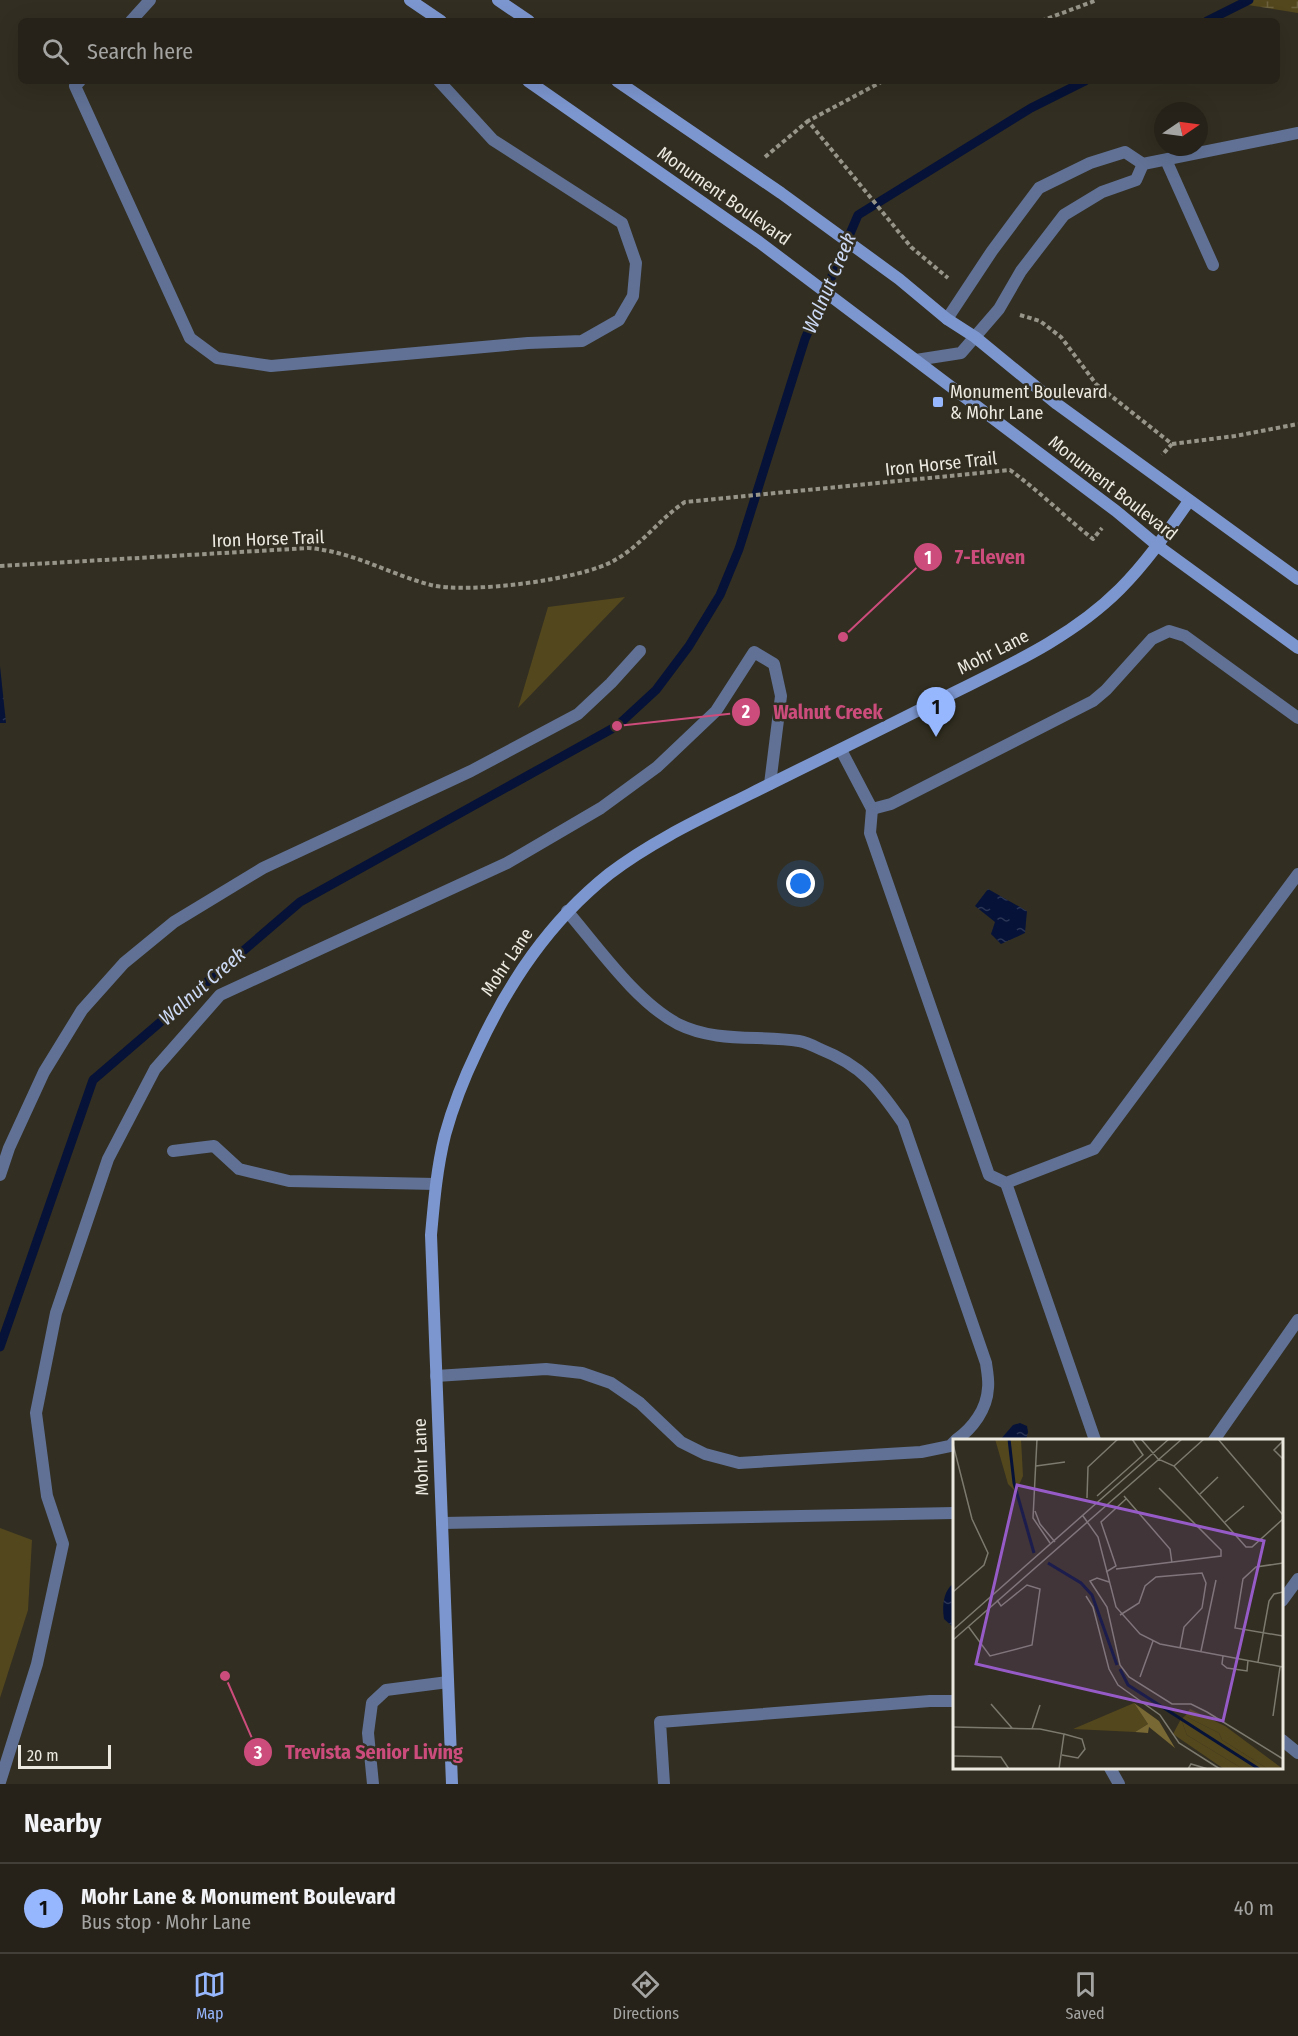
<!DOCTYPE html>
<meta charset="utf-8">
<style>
body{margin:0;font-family:"Fira Sans Condensed",sans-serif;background:#322f26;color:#f1f3f6}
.compass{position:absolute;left:1154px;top:102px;width:54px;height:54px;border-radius:50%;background:#262219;box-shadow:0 6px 24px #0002;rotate:77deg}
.scale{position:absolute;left:18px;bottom:15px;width:93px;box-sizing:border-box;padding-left:6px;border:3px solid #ece9e1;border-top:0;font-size:16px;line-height:21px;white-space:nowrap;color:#ece9e1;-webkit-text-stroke:4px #322e21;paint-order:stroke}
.you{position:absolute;left:801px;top:884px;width:21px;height:21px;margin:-15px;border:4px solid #fff;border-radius:50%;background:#1a73e8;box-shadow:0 0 0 9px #1a73e833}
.badge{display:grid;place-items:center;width:39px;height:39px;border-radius:50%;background:#96b6fd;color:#111;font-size:20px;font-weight:700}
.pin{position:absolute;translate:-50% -50px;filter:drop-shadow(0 2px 3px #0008)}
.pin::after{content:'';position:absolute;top:32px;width:21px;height:18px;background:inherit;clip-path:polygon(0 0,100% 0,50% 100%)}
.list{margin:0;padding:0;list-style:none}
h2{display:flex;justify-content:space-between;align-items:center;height:78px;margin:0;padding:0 24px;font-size:26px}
h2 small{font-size:20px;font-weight:400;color:#a4a4a2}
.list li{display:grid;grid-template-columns:39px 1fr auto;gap:18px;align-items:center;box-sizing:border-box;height:90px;padding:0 24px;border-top:2px solid #423f38}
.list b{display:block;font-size:22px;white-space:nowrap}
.list p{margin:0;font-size:20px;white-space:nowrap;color:#a4a4a2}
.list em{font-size:20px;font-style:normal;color:#a4a4a2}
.icon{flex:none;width:33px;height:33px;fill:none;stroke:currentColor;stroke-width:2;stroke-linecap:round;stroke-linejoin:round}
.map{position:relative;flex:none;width:1298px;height:1784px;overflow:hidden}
.search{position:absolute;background:#262219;box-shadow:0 6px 24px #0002;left:18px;right:18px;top:18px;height:66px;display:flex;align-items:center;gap:15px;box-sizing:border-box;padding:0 21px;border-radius:9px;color:#a4a4a2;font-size:22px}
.sheet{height:168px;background:#262219}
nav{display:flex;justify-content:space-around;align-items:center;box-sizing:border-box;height:84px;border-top:2px solid #423f38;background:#262219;font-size:16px;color:#a4a4a2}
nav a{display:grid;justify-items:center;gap:3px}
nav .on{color:#96b6fd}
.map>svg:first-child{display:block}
.green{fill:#53471e}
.wetland{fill:url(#wetland-marsh)}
.water{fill:url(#water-ripples)}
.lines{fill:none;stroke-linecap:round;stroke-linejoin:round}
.stream{stroke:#061237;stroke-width:9}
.path{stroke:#979489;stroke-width:4;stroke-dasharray:4.5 3;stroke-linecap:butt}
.lane{stroke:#607195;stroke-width:12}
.street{stroke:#607195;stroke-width:12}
.secondary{stroke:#7c96cf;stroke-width:12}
.poi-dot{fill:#96b6fd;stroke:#322e21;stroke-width:2}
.labels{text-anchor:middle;stroke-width:5;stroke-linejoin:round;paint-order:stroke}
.street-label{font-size:18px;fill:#ece9e1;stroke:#322e21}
.poi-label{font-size:18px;fill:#ece9e1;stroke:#322e21;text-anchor:start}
.water-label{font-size:20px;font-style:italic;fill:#ccd9f5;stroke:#322e21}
.inset-river{fill:none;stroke:#061237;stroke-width:3}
.inset-road{fill:none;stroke:#7c796e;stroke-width:1.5}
.view{fill:#975bc8;fill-opacity:0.15;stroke:#975bc8;stroke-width:3}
.inset-edge{fill:none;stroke:#ece9e1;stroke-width:3}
.leader{fill:none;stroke:#cc4c7c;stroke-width:2}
.callout-dot{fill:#cc4c7c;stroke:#322e21;stroke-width:2}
.mark-label{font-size:18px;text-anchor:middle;font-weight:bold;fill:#fff}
.callout-label{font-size:20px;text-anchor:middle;font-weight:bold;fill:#cc4c7c;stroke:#322e21;stroke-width:5;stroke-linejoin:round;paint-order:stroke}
</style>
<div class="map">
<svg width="1298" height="1784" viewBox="0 0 1298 1784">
<defs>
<pattern id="wetland-marsh" width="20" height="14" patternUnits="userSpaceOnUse" patternTransform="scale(1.5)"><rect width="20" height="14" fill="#53471e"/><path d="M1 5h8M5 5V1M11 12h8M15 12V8" fill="none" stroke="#6c623e"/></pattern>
<pattern id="water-ripples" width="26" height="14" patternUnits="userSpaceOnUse" patternTransform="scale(1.5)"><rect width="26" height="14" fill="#061237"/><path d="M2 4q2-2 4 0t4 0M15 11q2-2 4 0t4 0" fill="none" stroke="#2a3454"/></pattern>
</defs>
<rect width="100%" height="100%" fill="#322e21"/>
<g class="green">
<polygon points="625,597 518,708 548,607"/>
<polygon points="0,1528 32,1540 28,1610 0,1698"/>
</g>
<polygon class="wetland" points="1245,0 1298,0 1298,13 1242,4"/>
<g class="water">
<polygon points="0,666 6,723 0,723"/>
<polygon points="988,889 1027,911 1025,933 1001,944 991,934 995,922 975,906"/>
<polygon points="1020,1423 1027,1426 1028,1432 1026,1440 1000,1440 1013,1425"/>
<path d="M954 1583V1628L944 1619C942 1606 943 1591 954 1583Z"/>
</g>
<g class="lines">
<g class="stream">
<polyline points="1207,21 1249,0"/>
<polyline points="0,1347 93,1080 300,902 617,726 656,690 689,646 720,595 739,549 805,339 858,215 1031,108 1085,81"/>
</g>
<g class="path">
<polyline points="1041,21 1097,0"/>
<polyline points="883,81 808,121 911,247 948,278"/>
<polyline points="765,157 808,121"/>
<polyline points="1020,315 1040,321 1061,337 1096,384 1172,444 1162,455"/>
<polyline points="1172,444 1235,436 1298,424"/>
<path d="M0 566 309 548C354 552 389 574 431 585 468 594 582 580 615 560 642 545 659 519 685 502L1010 470C1039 491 1065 517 1093 539L1102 528"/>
</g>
<g class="lane">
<polyline points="131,21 150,0"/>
<polyline points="80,81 75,86 190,338 217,358 271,366 528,343 582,341 619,320 633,296 636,263 622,223 493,140 439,81"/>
<polyline points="841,750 872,809 891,804 1093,701 1106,690 1152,639 1169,631 1185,636 1298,718"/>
<polyline points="872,809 870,833 989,1175 1006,1183 1094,1149 1298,874"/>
<path d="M567 911C598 947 636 1002 678 1024 716 1043 759 1035 799 1041 806 1042 814 1046 820 1049 863 1066 878 1087 903 1123L986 1363C987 1371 989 1380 988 1388 987 1409 973 1428 956 1440"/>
<polyline points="173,1151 214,1146 239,1169 289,1181 436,1184"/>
<polyline points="0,1175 9,1148 44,1072 82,1010 124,963 174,922 263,868 471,771 578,714 611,683 640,651"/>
<polyline points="1006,1183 1095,1440"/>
<polyline points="436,1376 546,1369 582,1373 611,1383 640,1403 681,1442 705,1454 739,1463 921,1452 950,1446 954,1442"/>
<polyline points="1214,1440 1298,1320"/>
<polyline points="442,1523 954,1513"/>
<polyline points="1110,1768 1119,1784"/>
<polyline points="0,1782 37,1664 63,1544 47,1496 36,1413 56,1313 108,1159 155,1069 220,995 507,863 601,808 657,767 716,711 754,652 774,664 781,696 770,784"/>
<polyline points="373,1784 368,1733 372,1703 386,1690 448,1682"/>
<polyline points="664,1784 660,1722 930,1701 954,1701"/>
</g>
<g class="street">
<polyline points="1166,160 1213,265"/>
<polyline points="947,319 992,251 1039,188 1090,163 1125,152 1143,164 1298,133"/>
<polyline points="916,360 961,353 999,309 1021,271 1064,215 1102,192 1136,180 1143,164"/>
<polyline points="1282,1601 1298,1579"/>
<polyline points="1282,1740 1298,1753"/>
</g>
<g class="secondary">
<polyline points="410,0 441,21"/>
<polyline points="498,0 529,21"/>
<polyline points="528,81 759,242 1116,511 1158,546 1298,648"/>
<polyline points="617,81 781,193 899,279 947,319 975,337 1057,404 1298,579"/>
<path d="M452 1784 431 1235C434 1201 437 1167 445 1135 453 1106 464 1078 477 1051 509 982 549 922 609 874 652 841 702 818 750 794 812 763 874 733 935 702 1000 669 1068 641 1120 589 1147 562 1168 531 1189 501"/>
</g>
</g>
<rect class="poi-dot" x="932" y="396" width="12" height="12" rx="3"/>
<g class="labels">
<g class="street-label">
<text transform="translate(724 196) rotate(35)" y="6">Monument Boulevard</text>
<text transform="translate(941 464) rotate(-6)" y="6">Iron Horse Trail</text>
<text transform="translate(1113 488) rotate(38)" y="6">Monument Boulevard</text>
<text transform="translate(268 539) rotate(-2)" y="6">Iron Horse Trail</text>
<text transform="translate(993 652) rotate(-27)" y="6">Mohr Lane</text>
<text transform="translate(507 962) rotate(-56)" y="6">Mohr Lane</text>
<text transform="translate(421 1457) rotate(-92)" y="6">Mohr Lane</text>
</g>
<g class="poi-label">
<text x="950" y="398">Monument Boulevard<tspan x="950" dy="21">&amp; Mohr Lane</tspan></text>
</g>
<g class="water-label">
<text transform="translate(829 283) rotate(-67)" y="7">Walnut Creek</text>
<text transform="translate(202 986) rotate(-41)" y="7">Walnut Creek</text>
</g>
</g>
<g transform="translate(953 1439)">
<rect width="330" height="330" fill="#322e21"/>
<path d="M181 264 195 285 182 293 120 290ZM237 270 272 287 330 330H315L269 301 266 294 232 277ZM228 280 234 296 290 330H271L220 295Z" fill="#53471e"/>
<path d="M181 264 206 282 222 309 196 288 195 294 182 293 195 285Z" fill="#786834"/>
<path d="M42 0H68L70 37 63 53 55 45ZM232 277 266 294 269 301 315 330H290L234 296 228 280Z" fill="#53471e"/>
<path class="inset-river" d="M56 0 61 44 81 114M95 124 128 144 139 156 164 226M167 230 175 246 306 330"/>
<path class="inset-road" d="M84 0 80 79 97 104M188 0 205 20 221 27 293 108H299L330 80M265 0 330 76M330 2 321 11 330 20M0 5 19 80 35 114 31 126 0 153M83 27 112 23M221 27 251 0M247 55 265 38M144 57 190 16 179 0M171 57 217 110 219 124M134 59 135 28 165 0M82 72 87 85 102 103M130 77 145 98 163 168 187 195 207 205 330 228M272 83 291 67M330 124 303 128 290 140 282 189 330 197M163 130 268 117V111L206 49M153 133 163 127 148 83 173 60M156 143 144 139 137 142 154 168 167 226 176 238 219 265H238L254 273 330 320M133 157 140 168 156 230 165 246 207 276 226 304 267 330M167 176 186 164 192 147 203 138 249 134 253 144 249 169 231 188 227 209M15 187 37 217 79 206 87 150 74 146 48 167 44 161M0 191 216 0M0 201 229 0M248 212 263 141M270 217 269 225 274 229 294 232 295 221M305 223 316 162 321 155 330 153M187 238 200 202M38 265 59 289M320 277 327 228M0 288 87 290 111 295 106 330M79 290 87 266M109 316 125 319 132 310 129 300 111 295M0 317 48 318 56 330M235 330 238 325 255 330"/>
<path class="view" d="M64 46 311 102 270 282 23 225Z"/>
<rect width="330" height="330" class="inset-edge"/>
</g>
<path class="leader" d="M843 637L928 557M617 726L746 712M225 1676L258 1752"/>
<g class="callout-dot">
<circle cx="843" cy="637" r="6"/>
<circle cx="617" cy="726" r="6"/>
<circle cx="225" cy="1676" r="6"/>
<circle cx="928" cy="557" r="15"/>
<circle cx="746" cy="712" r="15"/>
<circle cx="258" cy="1752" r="15"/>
</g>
<g class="mark-label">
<text x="928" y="564">1</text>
<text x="746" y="718">2</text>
<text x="258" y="1759">3</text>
</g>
<g class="callout-label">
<text x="990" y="564">7-Eleven</text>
<text x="828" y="719">Walnut Creek</text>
<text x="374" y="1759">Trevista Senior Living</text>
</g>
</svg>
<svg class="compass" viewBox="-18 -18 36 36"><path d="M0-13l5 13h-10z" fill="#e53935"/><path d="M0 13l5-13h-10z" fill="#a4a4a2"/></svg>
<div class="scale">20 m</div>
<div class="you"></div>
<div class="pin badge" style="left:936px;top:737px">1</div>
<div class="search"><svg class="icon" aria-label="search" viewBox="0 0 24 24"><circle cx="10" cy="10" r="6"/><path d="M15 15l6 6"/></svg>Search here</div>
</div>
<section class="sheet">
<h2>Nearby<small></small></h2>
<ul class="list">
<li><span class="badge">1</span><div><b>Mohr Lane &amp; Monument Boulevard</b><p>Bus stop · Mohr Lane</p></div><em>40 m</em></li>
</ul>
</section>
<nav>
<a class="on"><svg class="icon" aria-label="map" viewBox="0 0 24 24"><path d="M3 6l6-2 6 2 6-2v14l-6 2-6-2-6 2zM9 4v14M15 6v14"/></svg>Map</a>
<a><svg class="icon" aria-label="directions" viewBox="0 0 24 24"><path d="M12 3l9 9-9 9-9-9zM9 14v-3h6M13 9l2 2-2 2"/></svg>Directions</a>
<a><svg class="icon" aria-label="saved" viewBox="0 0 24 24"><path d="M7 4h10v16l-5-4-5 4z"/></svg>Saved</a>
</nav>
